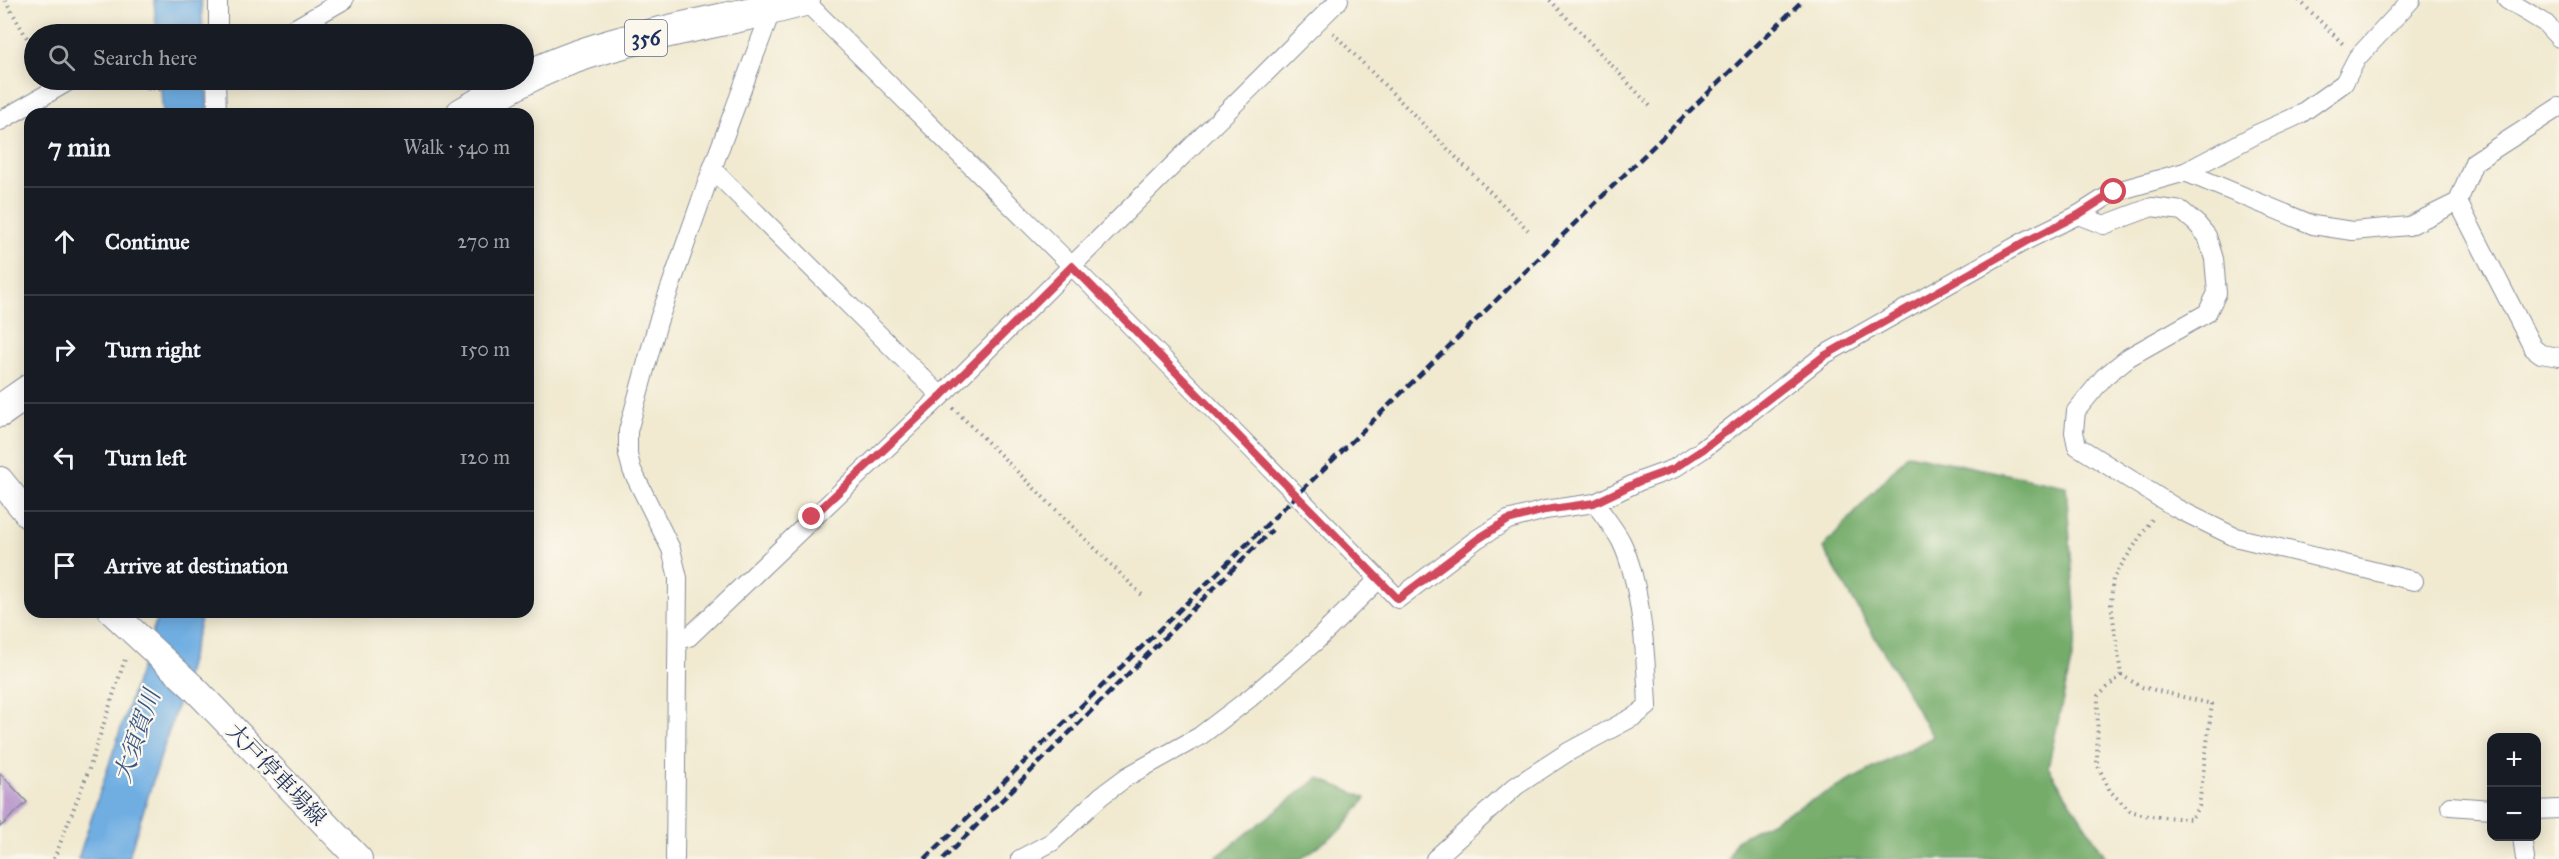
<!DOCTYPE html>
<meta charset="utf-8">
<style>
body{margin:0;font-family:"IM FELL Great Primer","Noto Serif JP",serif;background:#20242c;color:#f1f3f6}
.controls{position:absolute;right:18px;bottom:18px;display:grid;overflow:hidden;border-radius:12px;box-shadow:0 3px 15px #0003}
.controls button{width:54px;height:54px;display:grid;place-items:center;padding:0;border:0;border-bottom:2px solid #363941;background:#171b24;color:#f1f3f6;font:30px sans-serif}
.stop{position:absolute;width:18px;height:18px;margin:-14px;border:4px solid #d1495b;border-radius:50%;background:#fff}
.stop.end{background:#d1495b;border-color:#fff;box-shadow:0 2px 6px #0008}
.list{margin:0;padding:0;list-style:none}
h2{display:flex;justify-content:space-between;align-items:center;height:78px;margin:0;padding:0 24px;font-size:26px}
h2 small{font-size:20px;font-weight:400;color:#9ea1a6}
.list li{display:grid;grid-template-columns:39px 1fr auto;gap:18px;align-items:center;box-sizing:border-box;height:108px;padding:0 24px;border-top:2px solid #363941}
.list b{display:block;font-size:22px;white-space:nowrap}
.list em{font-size:20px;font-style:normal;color:#9ea1a6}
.icon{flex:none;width:33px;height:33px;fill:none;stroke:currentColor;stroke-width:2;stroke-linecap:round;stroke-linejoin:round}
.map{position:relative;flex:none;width:2559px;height:859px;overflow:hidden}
.search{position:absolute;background:#171b24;box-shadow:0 3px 15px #0003;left:24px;top:24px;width:510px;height:66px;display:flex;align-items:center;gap:15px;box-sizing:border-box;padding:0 21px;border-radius:33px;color:#9ea1a6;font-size:22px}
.panel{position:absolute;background:#171b24;box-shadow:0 3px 15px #0003;left:24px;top:108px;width:510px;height:510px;border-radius:18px}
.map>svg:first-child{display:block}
.forest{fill:#75ac6a;stroke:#486e64;stroke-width:1.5}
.water{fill:#70aee2;stroke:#466ea0;stroke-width:1.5}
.building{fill:#be9fce}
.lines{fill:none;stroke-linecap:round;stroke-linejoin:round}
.minor-casing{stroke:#868c98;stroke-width:20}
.secondary-casing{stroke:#868c98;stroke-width:28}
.trunk-casing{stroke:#868c98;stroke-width:34}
.path{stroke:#868c98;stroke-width:4;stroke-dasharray:1.5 4.5;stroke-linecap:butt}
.minor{stroke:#fff;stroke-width:18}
.secondary{stroke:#fff;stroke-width:26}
.trunk{stroke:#fff;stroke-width:32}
.rail{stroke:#1b2f5e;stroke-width:4.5;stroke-dasharray:9 4.5;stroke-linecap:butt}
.route{stroke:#d1495b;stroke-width:8}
.labels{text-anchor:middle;stroke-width:4.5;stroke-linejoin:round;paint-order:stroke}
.shield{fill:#fbf7ec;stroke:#5e6b89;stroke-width:1.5}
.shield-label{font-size:21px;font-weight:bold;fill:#1b2f5e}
.street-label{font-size:22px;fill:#1b2f5e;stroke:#fbf7ec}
.water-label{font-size:24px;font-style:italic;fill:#355586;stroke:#fbf7ec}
</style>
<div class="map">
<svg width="2559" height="859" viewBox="0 0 2559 859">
<rect width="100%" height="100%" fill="#fbf7ec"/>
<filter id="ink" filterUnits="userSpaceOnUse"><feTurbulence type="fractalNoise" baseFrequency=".0167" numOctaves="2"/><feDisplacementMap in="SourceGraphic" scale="12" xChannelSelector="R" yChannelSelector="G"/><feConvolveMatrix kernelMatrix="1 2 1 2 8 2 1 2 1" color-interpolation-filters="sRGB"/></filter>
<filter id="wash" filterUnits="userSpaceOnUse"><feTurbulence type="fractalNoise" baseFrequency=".008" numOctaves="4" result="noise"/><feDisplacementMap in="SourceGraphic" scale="24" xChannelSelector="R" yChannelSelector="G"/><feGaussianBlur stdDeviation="1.35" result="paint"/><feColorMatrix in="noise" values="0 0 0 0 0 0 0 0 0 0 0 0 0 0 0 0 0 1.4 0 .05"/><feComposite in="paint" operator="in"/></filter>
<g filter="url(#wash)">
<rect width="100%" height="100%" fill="#f1ead1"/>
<g class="forest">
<polygon points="1908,454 2066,486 2077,635 2048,767 2107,859 1728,859 1736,840 1933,737 1823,548"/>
<polygon points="1318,778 1366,798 1342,829 1301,859 1214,859"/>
</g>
<g class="water">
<polygon points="154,0 201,0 203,34 157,34"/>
<polygon points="160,80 206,80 208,114 163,114"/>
<polygon points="159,612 203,612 182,690 128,859 78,859"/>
</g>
<g id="blocks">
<polygon class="building" points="0,773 27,802 0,827"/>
</g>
</g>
<g filter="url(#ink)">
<use href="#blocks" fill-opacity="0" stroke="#868c98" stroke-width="1.5"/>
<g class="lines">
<g class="minor-casing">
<g id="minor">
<polyline points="804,0 1072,266 1379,579 1315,642 1250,698 1200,736 1128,776 1101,796 1052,842 1020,859"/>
<polyline points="2507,0 2545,23 2559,38"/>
<polyline points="218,34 218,0"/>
<polyline points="285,34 344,0"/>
<polyline points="150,80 161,80"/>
<polyline points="216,80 217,114"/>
<polyline points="0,121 71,80"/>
<polyline points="712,169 941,396"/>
<polyline points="2185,172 2313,225 2352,231 2409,226 2458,202 2474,162 2559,107"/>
<polyline points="2458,202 2533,348 2541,354 2559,357"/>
<polyline points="2078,215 2104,225 2152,207 2182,211 2197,224 2207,236 2214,259 2217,293 2207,313 2129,357 2104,377 2076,411 2074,432 2077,446 2176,508 2235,537 2414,581"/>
<polyline points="1379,579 1398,599 1477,539 1508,520 1545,510 1595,503 1640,481 1673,469 1702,450 1824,355 2025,241 2078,215 2114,192 2185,172 2257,134 2299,115 2344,83 2357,58 2411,0"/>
<polyline points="679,639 689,637 941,396 1339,0"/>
<polyline points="2450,806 2492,809"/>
<polyline points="2536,810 2559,809"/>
<polyline points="2522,836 2525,859"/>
<polyline points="675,859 678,578 671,549 632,470 628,455 628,431 658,322 712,169 772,9"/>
<path d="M1435 859 1516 786 1568 752 1635 716 1648 706C1646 659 1642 584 1621 541 1614 528 1603 515 1595 503"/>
</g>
</g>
<g class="secondary-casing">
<g id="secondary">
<polyline points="0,480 30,517"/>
<polyline points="112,612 195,689 359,859"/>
</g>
</g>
<g class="trunk-casing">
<g id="trunk">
<path d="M524 79C608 35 713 26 804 0"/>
<polyline points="462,114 522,80"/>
<polyline points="0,411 30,390"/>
</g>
</g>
<g class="path">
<polyline points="5,0 34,50"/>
<polyline points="1550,0 1650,106"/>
<polyline points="2299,0 2345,46"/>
<polyline points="1333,33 1528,230"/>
<polyline points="953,408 1144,597"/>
<polyline points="2121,675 2142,687 2212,704 2199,806 2191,819 2149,816 2130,811 2110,791 2097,764 2098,696 2121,675 2111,604 2113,578 2154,516"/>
<polyline points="54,859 88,772 126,656"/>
</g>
<use href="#minor" class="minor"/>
<use href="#secondary" class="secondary"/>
<use href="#trunk" class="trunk"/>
<g class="rail">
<polyline points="925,859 1803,0"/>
<polyline points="943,859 1272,530"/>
</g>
</g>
</g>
<g class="lines" filter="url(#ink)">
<polyline class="route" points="812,517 941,396 1072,266 1398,599 1478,539 1508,520 1545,510 1594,503 1640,481 1673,469 1702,450 1824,356 2025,242 2078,215 2114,192"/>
</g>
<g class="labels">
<rect class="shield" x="625" y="20" width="42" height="36" rx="4.5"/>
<g class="shield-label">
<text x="646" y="45">356</text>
</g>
<g class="street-label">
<text transform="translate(277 774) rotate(46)" y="8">大戸停車場線</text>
</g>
<g class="water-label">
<text transform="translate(137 736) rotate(-71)" y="8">大須賀川</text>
</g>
</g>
</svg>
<div class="controls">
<button>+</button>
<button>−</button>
</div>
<div class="stop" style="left:2114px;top:192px"></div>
<div class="stop end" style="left:812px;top:517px"></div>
<div class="search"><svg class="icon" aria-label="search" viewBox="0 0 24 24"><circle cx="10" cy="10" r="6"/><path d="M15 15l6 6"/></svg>Search here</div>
<section class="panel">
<h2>7 min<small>Walk · 540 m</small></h2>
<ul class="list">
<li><svg class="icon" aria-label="ahead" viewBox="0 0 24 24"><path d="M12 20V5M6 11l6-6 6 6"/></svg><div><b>Continue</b></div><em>270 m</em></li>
<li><svg class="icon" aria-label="right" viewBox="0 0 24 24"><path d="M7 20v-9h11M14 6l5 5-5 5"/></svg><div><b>Turn right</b></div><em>150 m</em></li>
<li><svg class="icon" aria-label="left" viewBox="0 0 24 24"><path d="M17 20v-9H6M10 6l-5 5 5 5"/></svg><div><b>Turn left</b></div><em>120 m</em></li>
<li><svg class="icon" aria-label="arrive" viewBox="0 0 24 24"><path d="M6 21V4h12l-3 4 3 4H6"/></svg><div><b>Arrive at destination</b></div></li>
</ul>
</section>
</div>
